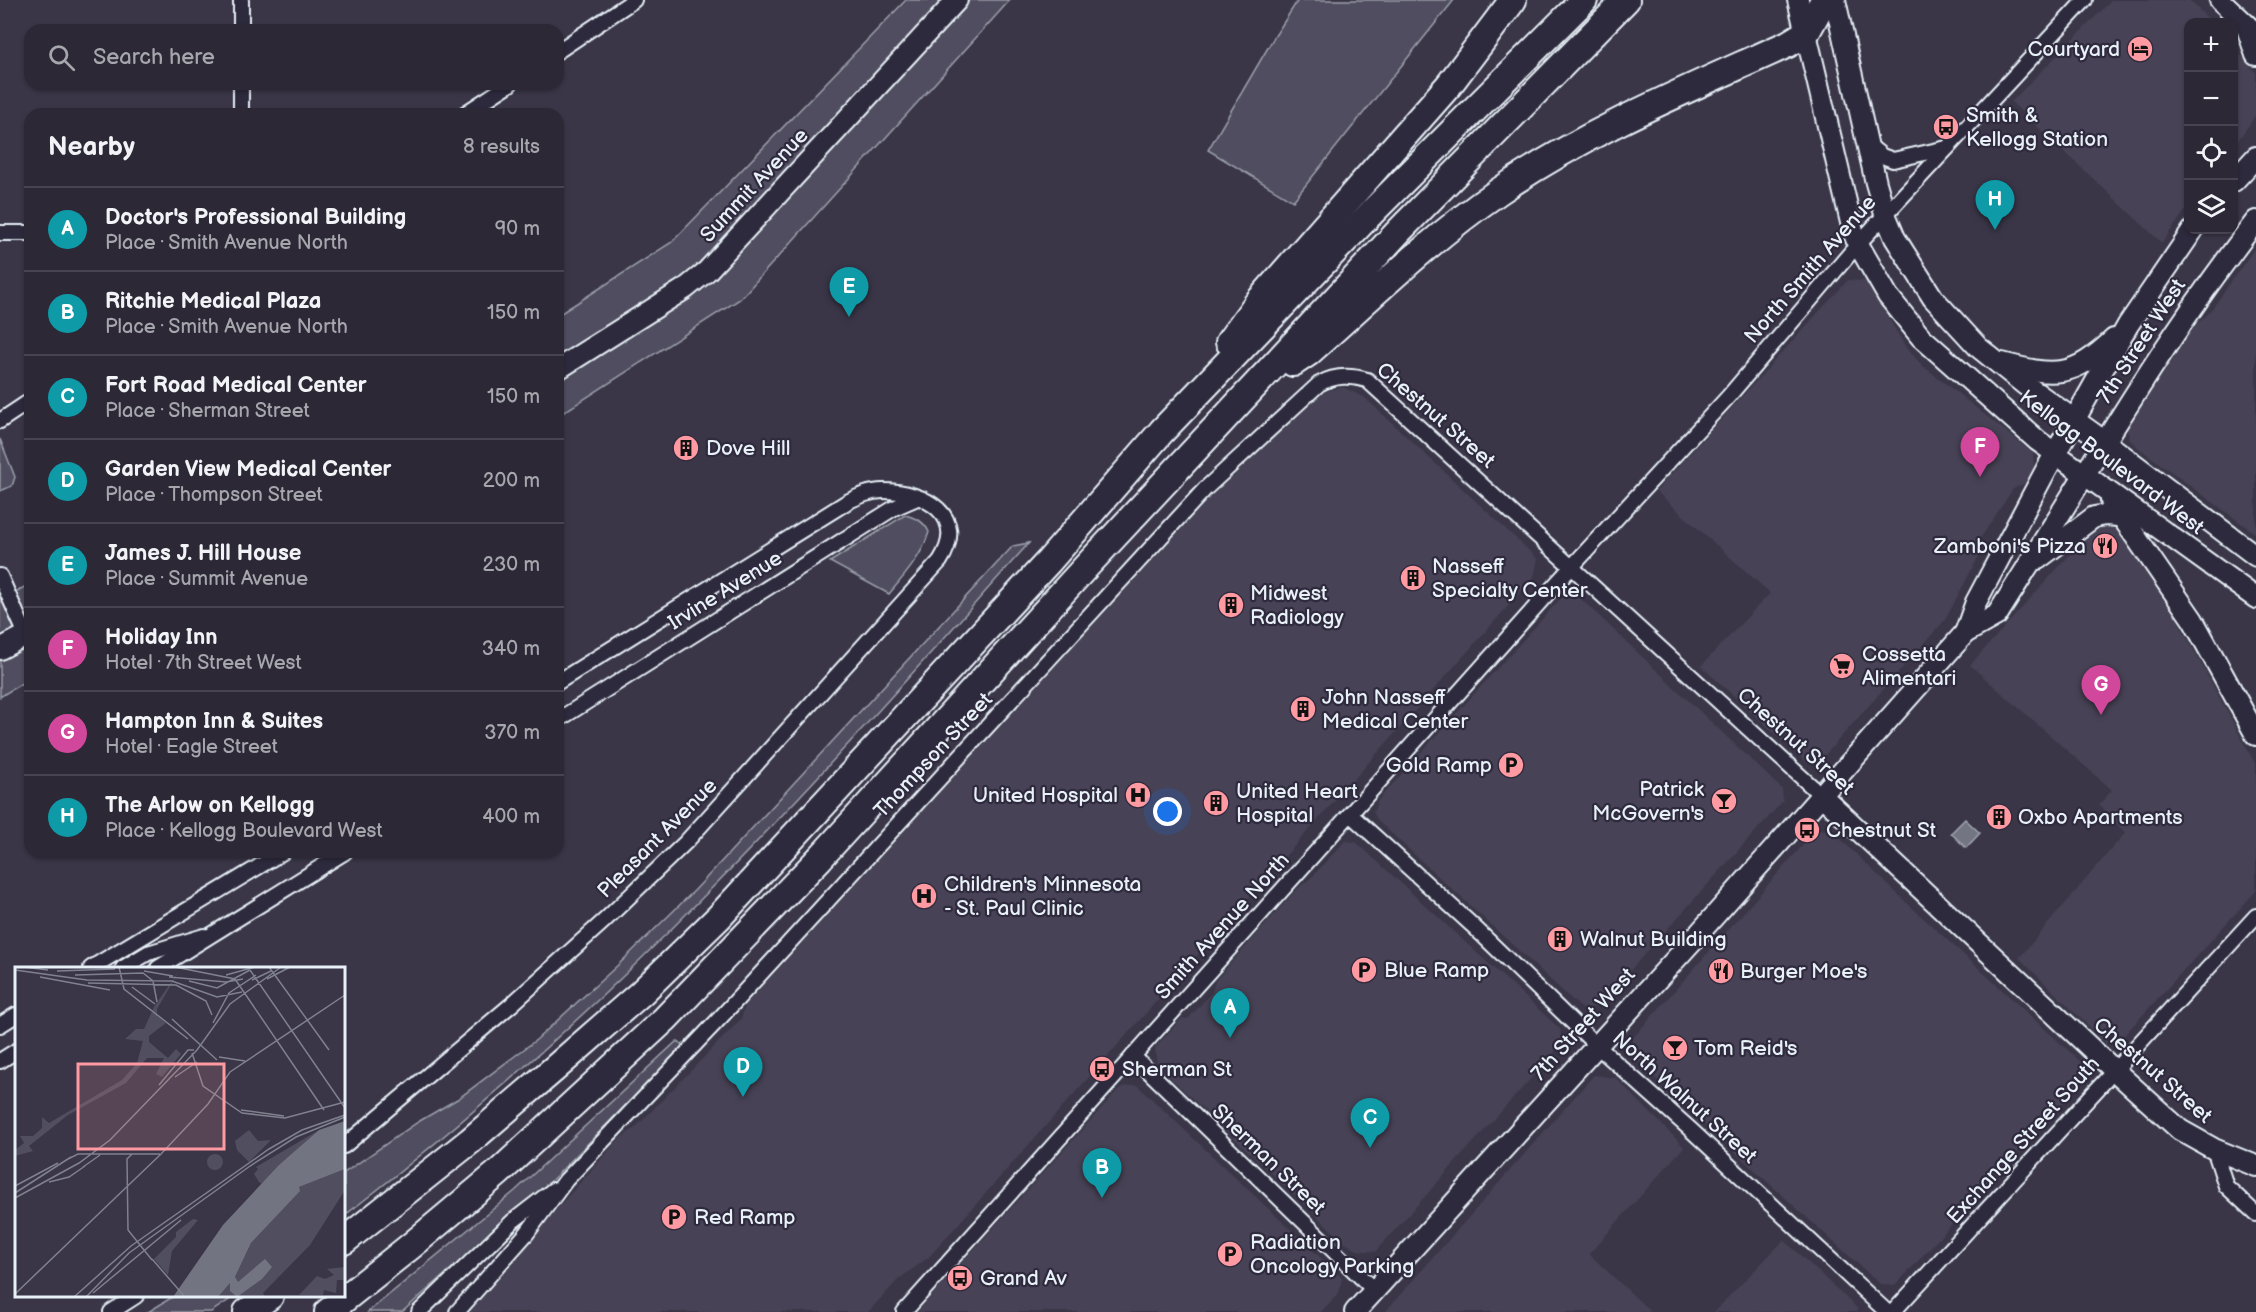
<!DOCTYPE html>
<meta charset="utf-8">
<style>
body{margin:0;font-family:"Balsamiq Sans",sans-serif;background:#383442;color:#f1f3f6}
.controls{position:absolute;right:18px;top:18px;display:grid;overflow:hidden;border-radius:12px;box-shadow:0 2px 4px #0004}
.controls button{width:54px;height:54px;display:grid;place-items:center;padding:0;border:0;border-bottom:2px solid #484451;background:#2c2836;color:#f1f3f6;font:30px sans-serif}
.you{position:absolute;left:1168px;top:812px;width:21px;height:21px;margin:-15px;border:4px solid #fff;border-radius:50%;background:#1a73e8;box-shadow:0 0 0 9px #1a73e833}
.badge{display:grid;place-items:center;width:39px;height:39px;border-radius:50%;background:#ff9aa2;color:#fff;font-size:20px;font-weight:700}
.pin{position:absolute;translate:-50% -50px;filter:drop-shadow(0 2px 3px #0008)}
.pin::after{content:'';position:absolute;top:32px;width:21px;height:18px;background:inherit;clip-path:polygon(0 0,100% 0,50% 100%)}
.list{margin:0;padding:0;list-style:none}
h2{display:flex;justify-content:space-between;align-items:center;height:78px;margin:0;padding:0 24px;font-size:26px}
h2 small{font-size:20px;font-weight:400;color:#a6a6ad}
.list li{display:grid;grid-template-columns:39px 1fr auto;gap:18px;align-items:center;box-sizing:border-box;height:84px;padding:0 24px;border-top:2px solid #484451}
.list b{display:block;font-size:22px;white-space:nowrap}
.list p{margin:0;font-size:20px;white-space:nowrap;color:#a6a6ad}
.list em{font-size:20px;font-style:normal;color:#a6a6ad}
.icon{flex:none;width:33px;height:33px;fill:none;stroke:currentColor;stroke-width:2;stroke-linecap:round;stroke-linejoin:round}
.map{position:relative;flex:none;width:2256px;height:1312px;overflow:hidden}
.search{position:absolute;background:#2c2836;box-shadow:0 2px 4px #0004;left:24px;top:24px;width:540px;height:66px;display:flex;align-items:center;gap:15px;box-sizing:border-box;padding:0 21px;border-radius:18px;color:#a6a6ad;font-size:22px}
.panel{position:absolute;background:#2c2836;box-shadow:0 2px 4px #0004;left:24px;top:108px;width:540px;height:750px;border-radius:18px}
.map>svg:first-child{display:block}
.built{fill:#464354}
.green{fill:#504e5f;stroke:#9ca0ac;stroke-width:1.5}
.water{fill:#737482;stroke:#a2a6b1;stroke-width:1.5}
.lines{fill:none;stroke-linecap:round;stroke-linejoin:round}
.street-casing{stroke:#e8f1f8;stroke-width:18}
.secondary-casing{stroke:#e8f1f8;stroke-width:24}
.highway-casing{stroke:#e8f1f8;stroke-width:30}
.street{stroke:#2f2a3d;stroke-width:14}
.secondary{stroke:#2f2a3d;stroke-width:20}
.highway{stroke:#2f2a3d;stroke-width:26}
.labels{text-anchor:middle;stroke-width:4.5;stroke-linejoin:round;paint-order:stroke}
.poi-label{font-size:21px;fill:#e8f1f8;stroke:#2f2a3d;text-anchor:start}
.street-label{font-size:21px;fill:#e8f1f8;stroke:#2f2a3d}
.inset-road{fill:none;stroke:#80818e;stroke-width:1.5}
.view{fill:#ff9aa2;fill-opacity:0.15;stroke:#ff9aa2;stroke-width:3}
.inset-edge{fill:none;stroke:#e8f1f8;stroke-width:3}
</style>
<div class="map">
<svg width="2256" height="1312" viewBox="0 0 2256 1312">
<rect width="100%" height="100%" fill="#3a3648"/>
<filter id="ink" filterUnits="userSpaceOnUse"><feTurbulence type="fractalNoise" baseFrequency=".0167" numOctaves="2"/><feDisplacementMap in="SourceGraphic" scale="12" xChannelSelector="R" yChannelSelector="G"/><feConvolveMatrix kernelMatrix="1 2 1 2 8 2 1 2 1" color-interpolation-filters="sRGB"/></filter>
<g filter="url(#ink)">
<g class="built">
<polygon points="2112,0 2189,0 2212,22 2188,22 2188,207 2162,243 2011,102"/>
<polygon points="2234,47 2256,73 2256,115 2234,146"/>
<polygon points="2256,246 2256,534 2140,449 2130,440 2127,429 2131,414 2173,347 2210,312"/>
<polygon points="1848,280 1866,281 1907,349 1922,365 2033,453 2034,469 2027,482 2013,489 1980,539 1980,554 1945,620 1818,763 1807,763 1701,666 1770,593 1656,491"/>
<polygon points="1342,387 1364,397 1538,559 1534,577 929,1257 899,1279 868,1312 465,1312 620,1138 634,1129 741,1019 745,1005 1214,491 1320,393"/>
<polygon points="2103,524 2116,526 2157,582 2256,765 2256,891 2119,1041 2106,1043 2019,958 2125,833 2099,805 2112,790 1970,665 2077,547 2081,535 2092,528"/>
<polygon points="1562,597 1579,597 1782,789 1783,801 1597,1007 1582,1009 1379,822 1373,812 1379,799"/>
<polygon points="1817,829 1831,830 1906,902 2082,1063 2083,1081 1896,1285 1880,1284 1705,1125 1631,1055 1632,1039"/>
<polygon points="1345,841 1356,842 1560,1029 1562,1044 1375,1252 1357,1250 1345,1243 1157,1065 1155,1048 1182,1018 1188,1019 1212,992 1215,981 1297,889 1312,877"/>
<polygon points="1594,1075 1616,1078 1684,1147 1589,1254 1651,1312 1385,1312"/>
<polygon points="1137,1085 1342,1278 1339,1293 1321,1312 917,1312 1117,1091 1123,1087"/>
<polygon points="1784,1240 1857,1308 1858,1312 1714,1312"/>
</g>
<g class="green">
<polygon points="906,0 1010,0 740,299 558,416 558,315 672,242"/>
<polygon points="1298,0 1454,0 1293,201 1208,150 1273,39"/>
<polygon points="0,439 15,477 12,486 0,491"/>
<path d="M905 515C916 518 924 521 929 532 922 556 905 575 889 594L830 562Z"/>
<path d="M1029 543C923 661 817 782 705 895 593 1010 471 1118 344 1216V1173L418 1122 459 1098 536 1040 619 964 695 890 1013 546Z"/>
<polygon points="30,584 30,678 0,697 0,600"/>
<polygon points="677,1041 684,1046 543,1189 402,1312 368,1312 515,1191"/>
<polygon points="174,1296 235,1296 211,1312 148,1312"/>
</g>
<polygon class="water" points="1965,819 1980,833 1966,848 1951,833"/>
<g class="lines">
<g class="street-casing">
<g id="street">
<polyline points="241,30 241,0"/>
<polyline points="558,51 634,0"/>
<polyline points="241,114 241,84"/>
<polyline points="464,114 510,84"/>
<polyline points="1867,144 1882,156 1893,160 1947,148"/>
<polyline points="0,233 30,233"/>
<polyline points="0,421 30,401"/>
<polyline points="0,576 26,635"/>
<polyline points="558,720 894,508 917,498"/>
<polyline points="1351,815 1472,925 1596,1045 1691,1130 1887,1312"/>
<polyline points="91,968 283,852"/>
<polyline points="123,968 148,953 204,936"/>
<polyline points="158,968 345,852"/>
<polyline points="0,1025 16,1015"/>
<polyline points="1133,1056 1375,1291"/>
<polyline points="0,1061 16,1051"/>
<path d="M344 1146 511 1005 604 921 686 842 940 561C969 516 925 491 883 491 870 491 859 496 847 502L558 682"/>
<polyline points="2214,1149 2226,1186 2256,1214"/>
<polyline points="111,1312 136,1296"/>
<polyline points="419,1312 513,1221 553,1190"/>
<path d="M457 1312 527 1233 566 1180 720 1018 1205 489 1319 384C1335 375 1350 375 1367 380L1821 795"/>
<polyline points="904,1312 1556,584 1728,397 1858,244 2085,0"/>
<polyline points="1893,1312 2256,916"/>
</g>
</g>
<g class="secondary-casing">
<g id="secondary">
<polyline points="1798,0 1853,231 1858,244 1888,296 1921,337 2038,441 2256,598"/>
<polyline points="1835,0 1876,183 1885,214 1895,238 1933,298 1978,347 2024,384 2105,442 2256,556"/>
<polyline points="2220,0 2256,34"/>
<polyline points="2246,25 2256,55"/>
<polyline points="2234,181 2256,157"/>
<path d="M2002 363C2055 377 2073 378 2114 339"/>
<polyline points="558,369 686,288 707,271 957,0"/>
<polyline points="2111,501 2193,620 2256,735"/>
<polyline points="2038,559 2094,517 2106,515 2130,517"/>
<polyline points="1965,633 1976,602 2046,470 2128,325 2193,230"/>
<polyline points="0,649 30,633"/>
<polyline points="1821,795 2114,1070 2180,1130 2214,1149 2256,1166"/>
<path d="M1355 1312 1694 939 1965 633 1997 615C2082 482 2159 345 2256 221"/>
</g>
</g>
<g class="highway-casing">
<g id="highway">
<polyline points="1229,342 1258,302 1449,85 1513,0"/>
<path d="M1293 363 1308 353C1369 299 1430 239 1498 192 1588 130 1689 89 1788 44L1806 33 1824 0"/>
<polyline points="344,1241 470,1141 554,1069 641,993 719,917 1049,561 1162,431 1374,210 1584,0"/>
<polyline points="247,1312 270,1296"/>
<polyline points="328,1312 412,1245 498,1173 665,1019 820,858 1082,571 1399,231 1626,0"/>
</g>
</g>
<use href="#street" class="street"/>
<use href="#secondary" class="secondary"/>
<use href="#highway" class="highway"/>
</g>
</g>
<defs>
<g id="hotel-disc" transform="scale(1.35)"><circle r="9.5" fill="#ff9aa2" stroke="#2f2a3d"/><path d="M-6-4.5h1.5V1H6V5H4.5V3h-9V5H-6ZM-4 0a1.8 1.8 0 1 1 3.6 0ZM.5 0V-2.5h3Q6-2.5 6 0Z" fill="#111"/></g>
<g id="bus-disc" transform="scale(1.35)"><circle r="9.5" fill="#ff9aa2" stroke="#2f2a3d"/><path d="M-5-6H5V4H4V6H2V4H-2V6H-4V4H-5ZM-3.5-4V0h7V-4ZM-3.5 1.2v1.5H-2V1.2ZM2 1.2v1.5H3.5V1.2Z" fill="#111"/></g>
<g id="building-disc" transform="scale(1.35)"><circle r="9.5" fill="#ff9aa2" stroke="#2f2a3d"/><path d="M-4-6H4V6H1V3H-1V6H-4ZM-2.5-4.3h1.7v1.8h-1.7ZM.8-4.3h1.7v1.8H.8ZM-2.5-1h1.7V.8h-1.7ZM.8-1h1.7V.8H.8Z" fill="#111"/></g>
<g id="restaurant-disc" transform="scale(1.35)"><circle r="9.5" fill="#ff9aa2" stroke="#2f2a3d"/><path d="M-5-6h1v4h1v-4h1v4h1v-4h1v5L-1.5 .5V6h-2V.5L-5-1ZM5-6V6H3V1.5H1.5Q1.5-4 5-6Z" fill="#111"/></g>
<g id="supermarket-disc" transform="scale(1.35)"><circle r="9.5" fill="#ff9aa2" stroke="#2f2a3d"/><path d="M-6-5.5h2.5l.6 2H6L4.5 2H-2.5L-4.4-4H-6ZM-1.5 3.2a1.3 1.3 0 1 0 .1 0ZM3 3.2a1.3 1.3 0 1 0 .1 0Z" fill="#111"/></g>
<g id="parking-disc" transform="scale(1.35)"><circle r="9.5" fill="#ff9aa2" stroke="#2f2a3d"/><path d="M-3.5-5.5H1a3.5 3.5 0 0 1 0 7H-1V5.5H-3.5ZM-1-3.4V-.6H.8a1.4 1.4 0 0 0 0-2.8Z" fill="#111"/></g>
<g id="hospital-disc" transform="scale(1.35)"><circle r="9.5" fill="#ff9aa2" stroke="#2f2a3d"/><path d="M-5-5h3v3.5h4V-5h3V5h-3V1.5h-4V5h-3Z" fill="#111"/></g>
<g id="bar-disc" transform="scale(1.35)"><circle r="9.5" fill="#ff9aa2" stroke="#2f2a3d"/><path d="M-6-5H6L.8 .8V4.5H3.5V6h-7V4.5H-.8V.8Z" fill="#111"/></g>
</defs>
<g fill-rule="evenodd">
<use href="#hotel-disc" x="2140" y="49"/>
<use href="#bus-disc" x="1946" y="127"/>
<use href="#building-disc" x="686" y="448"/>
<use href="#restaurant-disc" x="2105" y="546"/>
<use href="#building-disc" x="1413" y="578"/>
<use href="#building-disc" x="1231" y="605"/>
<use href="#supermarket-disc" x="1842" y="666"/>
<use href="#building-disc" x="1303" y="709"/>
<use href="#parking-disc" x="1511" y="765"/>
<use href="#hospital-disc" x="1138" y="795"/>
<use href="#bar-disc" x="1724" y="801"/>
<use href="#building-disc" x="1216" y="803"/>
<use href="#building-disc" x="1999" y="817"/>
<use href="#bus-disc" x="1807" y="830"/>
<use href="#hospital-disc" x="924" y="896"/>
<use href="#building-disc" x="1560" y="939"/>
<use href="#parking-disc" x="1364" y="970"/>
<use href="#restaurant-disc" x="1721" y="971"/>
<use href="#bar-disc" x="1675" y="1048"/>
<use href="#bus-disc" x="1102" y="1069"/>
<use href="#parking-disc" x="674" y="1217"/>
<use href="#parking-disc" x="1230" y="1254"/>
<use href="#bus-disc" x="960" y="1278"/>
</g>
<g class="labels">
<g class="poi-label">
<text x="2120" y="56" text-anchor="end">Courtyard</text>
<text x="1966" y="122">Smith &amp;<tspan x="1966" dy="24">Kellogg Station</tspan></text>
<text x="706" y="455">Dove Hill</text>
<text x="2086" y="553" text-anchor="end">Zamboni's Pizza</text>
<text x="1432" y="573">Nasseff<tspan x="1432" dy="24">Specialty Center</tspan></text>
<text x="1250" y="600">Midwest<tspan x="1250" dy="24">Radiology</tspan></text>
<text x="1862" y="661">Cossetta<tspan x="1862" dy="24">Alimentari</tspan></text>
<text x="1322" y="704">John Nasseff<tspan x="1322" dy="24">Medical Center</tspan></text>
<text x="1492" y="772" text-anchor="end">Gold Ramp</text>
<text x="1704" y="796" text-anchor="end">Patrick<tspan x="1704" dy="24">McGovern's</tspan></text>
<text x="1236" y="798">United Heart<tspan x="1236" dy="24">Hospital</tspan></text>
<text x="1118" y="802" text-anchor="end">United Hospital</text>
<text x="2018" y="824">Oxbo Apartments</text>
<text x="1826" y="837">Chestnut St</text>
<text x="944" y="891">Children's Minnesota<tspan x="944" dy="24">- St. Paul Clinic</tspan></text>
<text x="1580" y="946">Walnut Building</text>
<text x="1384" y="977">Blue Ramp</text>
<text x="1740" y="978">Burger Moe's</text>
<text x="1694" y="1055">Tom Reid's</text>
<text x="1122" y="1076">Sherman St</text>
<text x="694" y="1224">Red Ramp</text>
<text x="1250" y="1249">Radiation<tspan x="1250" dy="24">Oncology Parking</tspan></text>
<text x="980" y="1285">Grand Av</text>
</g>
<g class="street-label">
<text transform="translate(754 185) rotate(-47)" y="7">Summit Avenue</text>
<text transform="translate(1810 269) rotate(-49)" y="7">North Smith Avenue</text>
<text transform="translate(2141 341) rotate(-57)" y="7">7th Street West</text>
<text transform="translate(1436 415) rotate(41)" y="7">Chestnut Street</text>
<text transform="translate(2112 462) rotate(37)" y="7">Kellogg Boulevard West</text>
<text transform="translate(725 590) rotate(-32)" y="7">Irvine Avenue</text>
<text transform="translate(1796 741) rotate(42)" y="7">Chestnut Street</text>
<text transform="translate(933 755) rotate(-47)" y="7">Thompson Street</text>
<text transform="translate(657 838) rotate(-45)" y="7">Pleasant Avenue</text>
<text transform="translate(1222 926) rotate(-48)" y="7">Smith Avenue North</text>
<text transform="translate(1583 1024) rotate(-48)" y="7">7th Street West</text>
<text transform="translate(2153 1070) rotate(41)" y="7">Chestnut Street</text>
<text transform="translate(1685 1097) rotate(42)" y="7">North Walnut Street</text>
<text transform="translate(2023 1140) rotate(-48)" y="7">Exchange Street South</text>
<text transform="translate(1269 1159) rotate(44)" y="7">Sherman Street</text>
</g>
</g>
<g transform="translate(15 967)">
<rect width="330" height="330" fill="#3a3648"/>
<path d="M164 4 142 42V49L151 56 134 69V75L153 91 161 82 166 87 147 110 141 107 149 91H132L111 116 53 148 14 179 18 184 0 189V183L9 176 5 169H18L27 161V150L34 156 107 113 122 96 128 74 110 72 121 62H129L139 40ZM234 163 243 174 256 173 234 195 222 183 220 174ZM304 163 247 217 244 215 239 207 243 202 241 200ZM192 195a8 8 0 1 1 16 0a8 8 0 1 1-16 0ZM330 202V223L295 278 248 326 250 330H203L220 310 236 276 284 224V220ZM178 252 183 253 157 284 153 308 139 292 161 270V265ZM330 300V313H322L321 326 309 323 308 328H284L302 309 310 312 319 308 312 302Z" fill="#504e5f"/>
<path d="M330 154V202L284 220 285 224 236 276 220 310 223 315 250 292 257 300 247 312 222 330 215 324V316L203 330H158L208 258 264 198 304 163Z" fill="#737482"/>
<path class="inset-road" d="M9 0 33 3M104 0 109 22 173 72M160 0 220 12 309 143M254 0 314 83M0 3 72 13 157 14 202 30 227 25M235 3 330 141M42 4 100 2M129 4 158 9M60 8 128 6 138 14 142 35M211 8 240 0M25 10 95 23M154 10 211 15 228 12M252 12 275 0M237 13 256 4M174 14 202 21 235 3M73 16 161 18 191 34 197 48M117 20 140 37M157 52 202 93M198 56 214 26 241 8M177 86 188 119 227 146 270 151 330 135M204 90 230 94M160 110 182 95M144 118 173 83H179M226 143 269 149M117 187 112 192 113 263 137 293M53 192 63 187H145M68 200 85 188M34 215 54 210 70 199M0 219 43 196M0 226 56 190M0 231 64 196 95 173 182 83 215 37 266 0M137 292 170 330M78 326 166 253M0 327 146 187 193 137 215 105 330 28M59 330 116 279 254 182 287 163 330 148M71 330 114 286 235 199 281 170 330 150"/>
<path class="view" d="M63 97H209V182H63Z"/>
<rect width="330" height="330" class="inset-edge"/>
</g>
</svg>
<div class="controls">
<button>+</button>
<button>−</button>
<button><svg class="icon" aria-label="locate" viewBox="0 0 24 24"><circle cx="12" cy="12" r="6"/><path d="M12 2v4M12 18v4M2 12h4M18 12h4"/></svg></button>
<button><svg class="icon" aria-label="layers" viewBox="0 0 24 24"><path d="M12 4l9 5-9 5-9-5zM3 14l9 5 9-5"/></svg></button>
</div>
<div class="you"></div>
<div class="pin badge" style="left:1230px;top:1038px;background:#0f9aa8">A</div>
<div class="pin badge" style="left:1102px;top:1198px;background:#0f9aa8">B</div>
<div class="pin badge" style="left:1370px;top:1148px;background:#0f9aa8">C</div>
<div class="pin badge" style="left:743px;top:1097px;background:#0f9aa8">D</div>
<div class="pin badge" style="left:849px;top:317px;background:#0f9aa8">E</div>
<div class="pin badge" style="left:1980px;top:477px;background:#d1479c">F</div>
<div class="pin badge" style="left:2101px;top:715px;background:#d1479c">G</div>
<div class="pin badge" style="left:1995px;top:230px;background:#0f9aa8">H</div>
<div class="search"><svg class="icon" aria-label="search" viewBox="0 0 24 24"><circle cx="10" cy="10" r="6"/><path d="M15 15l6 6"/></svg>Search here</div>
<section class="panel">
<h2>Nearby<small>8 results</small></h2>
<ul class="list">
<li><span class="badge" style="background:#0f9aa8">A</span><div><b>Doctor's Professional Building</b><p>Place · Smith Avenue North</p></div><em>90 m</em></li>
<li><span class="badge" style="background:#0f9aa8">B</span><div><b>Ritchie Medical Plaza</b><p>Place · Smith Avenue North</p></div><em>150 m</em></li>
<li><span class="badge" style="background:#0f9aa8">C</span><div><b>Fort Road Medical Center</b><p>Place · Sherman Street</p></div><em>150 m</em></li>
<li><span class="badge" style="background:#0f9aa8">D</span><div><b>Garden View Medical Center</b><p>Place · Thompson Street</p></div><em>200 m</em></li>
<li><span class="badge" style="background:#0f9aa8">E</span><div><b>James J. Hill House</b><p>Place · Summit Avenue</p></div><em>230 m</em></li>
<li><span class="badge" style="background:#d1479c">F</span><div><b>Holiday Inn</b><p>Hotel · 7th Street West</p></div><em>340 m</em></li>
<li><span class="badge" style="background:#d1479c">G</span><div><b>Hampton Inn &amp; Suites</b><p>Hotel · Eagle Street</p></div><em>370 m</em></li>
<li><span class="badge" style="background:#0f9aa8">H</span><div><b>The Arlow on Kellogg</b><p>Place · Kellogg Boulevard West</p></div><em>400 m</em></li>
</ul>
</section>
</div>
